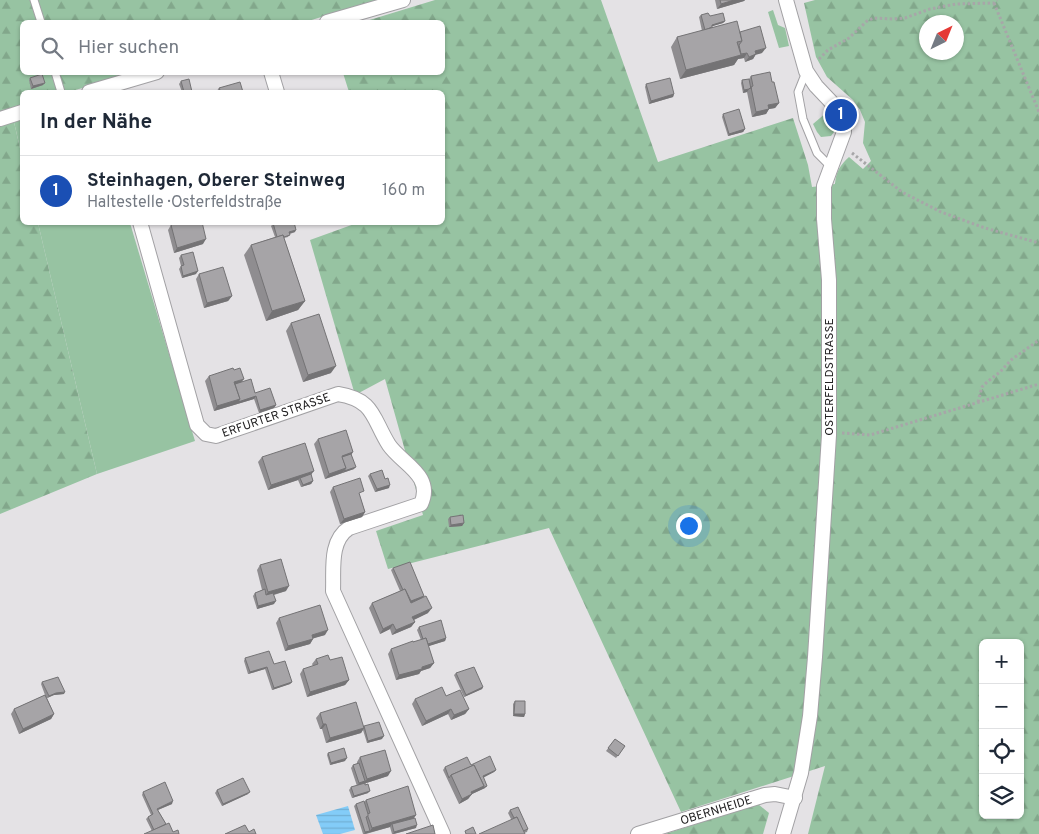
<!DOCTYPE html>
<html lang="de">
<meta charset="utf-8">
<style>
body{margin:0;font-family:Overpass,sans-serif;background:#f6f6f7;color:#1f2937}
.controls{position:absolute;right:15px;bottom:15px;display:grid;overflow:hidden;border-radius:8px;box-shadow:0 1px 4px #0004}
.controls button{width:45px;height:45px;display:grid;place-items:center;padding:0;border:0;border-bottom:1px solid #e0e1e3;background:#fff;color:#1f2937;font:25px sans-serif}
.compass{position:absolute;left:919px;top:15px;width:45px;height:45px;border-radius:50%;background:#fff;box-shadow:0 1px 4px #0004;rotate:43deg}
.you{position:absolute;left:688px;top:525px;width:18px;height:18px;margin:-12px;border:4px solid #fff;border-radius:50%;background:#1a73e8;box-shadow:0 0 0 8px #1a73e833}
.badge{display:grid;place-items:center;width:32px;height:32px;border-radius:50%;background:#806b05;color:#fff;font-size:16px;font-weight:700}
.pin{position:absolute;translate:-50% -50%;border:2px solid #fff;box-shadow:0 1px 5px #0006}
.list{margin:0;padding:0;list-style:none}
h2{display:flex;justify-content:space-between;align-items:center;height:65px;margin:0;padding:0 20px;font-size:21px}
h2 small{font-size:16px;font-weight:400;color:#747a83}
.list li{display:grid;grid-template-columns:32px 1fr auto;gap:15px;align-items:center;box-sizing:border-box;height:70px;padding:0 20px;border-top:1px solid #e0e1e3}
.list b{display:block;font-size:19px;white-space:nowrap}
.list p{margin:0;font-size:16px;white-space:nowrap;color:#747a83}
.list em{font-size:16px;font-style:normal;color:#747a83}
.icon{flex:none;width:28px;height:28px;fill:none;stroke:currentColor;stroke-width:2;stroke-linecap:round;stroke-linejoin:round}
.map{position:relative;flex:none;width:1039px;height:834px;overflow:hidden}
.search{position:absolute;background:#fff;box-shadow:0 1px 4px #0004;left:20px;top:20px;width:425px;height:55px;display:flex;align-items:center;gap:12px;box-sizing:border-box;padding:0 18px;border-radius:8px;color:#747a83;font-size:19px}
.panel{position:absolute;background:#fff;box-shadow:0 1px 4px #0004;left:20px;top:90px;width:425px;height:135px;border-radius:8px}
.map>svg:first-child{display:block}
.green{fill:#97c3a2}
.forest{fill:url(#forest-firs);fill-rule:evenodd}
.water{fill:url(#water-rules)}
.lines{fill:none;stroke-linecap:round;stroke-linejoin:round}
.service-casing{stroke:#a2a1a4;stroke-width:9}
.minor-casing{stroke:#a2a1a4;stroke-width:16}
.path{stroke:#a7a6a8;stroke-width:3;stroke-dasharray:2.5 2.5;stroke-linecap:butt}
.service{stroke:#fff;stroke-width:7}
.minor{stroke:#fff;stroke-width:14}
.wall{fill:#8f8d90}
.shaded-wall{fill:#747375}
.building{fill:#a6a4a7;stroke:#747375}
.labels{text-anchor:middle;stroke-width:5;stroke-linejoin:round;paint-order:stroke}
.street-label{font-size:12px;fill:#232223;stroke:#fff}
</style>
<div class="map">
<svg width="1039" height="834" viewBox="0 0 1039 834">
<defs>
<pattern id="forest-firs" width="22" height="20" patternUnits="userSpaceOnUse" patternTransform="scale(1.25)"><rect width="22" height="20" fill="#97c3a2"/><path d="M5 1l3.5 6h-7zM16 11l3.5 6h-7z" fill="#82a78b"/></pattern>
<pattern id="water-rules" width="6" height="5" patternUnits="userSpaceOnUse" patternTransform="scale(1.25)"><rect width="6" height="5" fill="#83ccf8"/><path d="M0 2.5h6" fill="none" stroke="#71afd4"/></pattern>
</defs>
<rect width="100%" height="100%" fill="#e4e2e5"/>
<g class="green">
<polygon points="773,10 778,25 785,28 789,46 779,48 768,12"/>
<polygon points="827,112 832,117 837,128 831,136 821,137 817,132 813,124"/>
<polygon points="22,120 22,157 14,122"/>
<polygon points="38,223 130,223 195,441 97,474"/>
</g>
<g class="forest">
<polygon points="0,0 377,0 305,22 22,22 22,72 137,73 68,92 22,92 22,105 0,112"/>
<path d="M435 0H601L658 162 793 118 808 165 812 187 835 184C836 172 840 165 849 157L863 169 871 161 863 143 865 122 860 110 853 100 827 77 816 57 804 3 815 0H1039V834H808L825 766 681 812 549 528 388 569 376 531 423 515 385 379 355 395 310 240 357 223 442 222V92H349L343 73 442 72V22H363ZM926 22H956V52H926ZM983 643H1020V815H983Z"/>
<polygon points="14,122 22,157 22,222 38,223 97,474 0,514 0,126"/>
<polygon points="758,804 769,813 763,834 665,834"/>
</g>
<polygon class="water" points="348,806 355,830 340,834 323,834 316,815"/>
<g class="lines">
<g class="service-casing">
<g id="service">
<polyline points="34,0 41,22"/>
<polyline points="55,72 61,92"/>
<polyline points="806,72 798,92 803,119 817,153 830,166"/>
</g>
</g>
<g class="minor-casing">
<g id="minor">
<polyline points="327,22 403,0"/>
<polyline points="271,72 277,92"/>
<polyline points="89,92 157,72"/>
<polyline points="0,119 22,112"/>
<path d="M140 222 197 425 206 434 216 436 338 394C375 400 372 418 389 445 402 464 434 475 421 504L349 528C329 541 334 570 333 591L443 834"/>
<polyline points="638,834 765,795 775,794 795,798"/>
<polyline points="783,834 801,773 810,716 815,657 829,435 829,280 824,219 824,186 844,132 844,122 834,105 816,86 806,71 786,0"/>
</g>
</g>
<g class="path">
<polyline points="994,3 1039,112"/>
<polyline points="819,59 828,50 849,38 867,21 874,18 893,19 905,18 930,9 956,4 994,3 997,0"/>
<polyline points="852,153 902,192 941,212 985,228 1039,243"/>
<polyline points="978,402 982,387 987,382 1000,372 1011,360 1039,340"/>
<polyline points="842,433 870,435 1039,384"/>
</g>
<use href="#service" class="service"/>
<use href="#minor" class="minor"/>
</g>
<g class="wall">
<polygon points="715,0 745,0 744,1 717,9"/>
<polygon points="701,15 725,21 723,23 712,26 712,27 740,32 762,53 756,54 753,59 745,62 744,58 738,59 734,65 680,79 671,47 677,37 702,31 699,17"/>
<polygon points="751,76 772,82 779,103 775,108 769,109 766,114 752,117 747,92 743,93 741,83 742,80 749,79"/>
<polygon points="30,78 43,85 31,89 29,80"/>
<polygon points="181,81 192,92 182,92 179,84"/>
<polygon points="646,84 674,94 673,97 649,104 645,87"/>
<polygon points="219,88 243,92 216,92"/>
<polygon points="723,114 745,129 743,132 728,136 722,117"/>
<polygon points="270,222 294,222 295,232 290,234 288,237 284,238 305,301 298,310 266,321 244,255 251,245 275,237 271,226 272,225 271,225"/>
<polygon points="192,224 203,244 174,253 168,230 171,225"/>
<polygon points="181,255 196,274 182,278 179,269 181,266 179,258"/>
<polygon points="199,274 232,296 228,301 204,308 196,279"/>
<polygon points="291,323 331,373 303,382 286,331"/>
<polygon points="209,376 242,382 255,393 276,405 274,408 259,413 254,399 214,411 205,381"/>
<polygon points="318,439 351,454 354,469 325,479 314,444"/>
<polygon points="262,457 311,475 313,481 311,484 301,487 298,480 268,490 258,462"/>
<polygon points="370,474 385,479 389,488 375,492 368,476"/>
<polygon points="333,487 360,496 365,512 362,517 340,524 330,492"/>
<polygon points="450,517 464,523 462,526 449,527 448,519"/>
<polygon points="260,565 286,591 274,595 274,604 257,609 253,596 255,593 262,590 257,570"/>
<polygon points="393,568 424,596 422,598 428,613 414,620 415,622 411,627 392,635 390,629 380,634 369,608 372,603 400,591 391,570"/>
<polygon points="279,618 325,635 313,638 313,639 310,644 285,651 276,623"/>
<polygon points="419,627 446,638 445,641 428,646 434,663 430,668 421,671 419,674 396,680 388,654 391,649 421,640 417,630"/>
<polygon points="245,658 274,664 292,682 290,684 272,690 265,669 248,674 244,661"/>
<polygon points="316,659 330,660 349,680 345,685 307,697 300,674 303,669 313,666 312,664"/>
<polygon points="456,673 483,687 482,689 464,697 454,675"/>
<polygon points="42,682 64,694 54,695 47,698 54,714 51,719 19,734 11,714 14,709 45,695 41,684"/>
<polygon points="446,696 469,709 465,714 451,720 448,714 422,726 412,704 415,699"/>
<polygon points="515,701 525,714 524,717 513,716 513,704"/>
<polygon points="320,713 364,726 382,739 367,743 363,730 361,733 326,743 322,729 320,729 316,718"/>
<polygon points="615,739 625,746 616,758 606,751"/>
<polygon points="328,753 345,761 330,765 327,755"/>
<polygon points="360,757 388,776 357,786 351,768 353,765 357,764 357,762"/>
<polygon points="471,765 496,770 494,772 483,777 485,788 472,794 468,799 459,804 443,770 445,767"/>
<polygon points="365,785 368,793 352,798 349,790 351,787"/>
<polygon points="217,790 248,794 222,806 215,793"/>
<polygon points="143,792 172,804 158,810 166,824 173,832 179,834 152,831 146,819 148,817 151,815 142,795"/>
<polygon points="366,800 416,815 414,818 416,828 394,834 392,834 390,827 366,834 363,834 354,806 356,804 364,802"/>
<polygon points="510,810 528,829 527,832 524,833 511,819 508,813"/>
</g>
<g class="shaded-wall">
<polygon points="734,0 745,0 744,1 717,9 721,4"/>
<polygon points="725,21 723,23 710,27 712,25"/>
<polygon points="766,48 762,53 752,56 755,51"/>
<polygon points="747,53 744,58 738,59 734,65 680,79 686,70"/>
<polygon points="756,54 753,59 745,62 749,57"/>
<polygon points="45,83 43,85 31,89 33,86"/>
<polygon points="749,89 747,92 743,93 744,90"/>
<polygon points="674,94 673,97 649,104 651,101"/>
<polygon points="779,103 775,108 769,109 766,114 752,117 756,112 768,105"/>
<polygon points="745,129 743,132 728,136 729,134"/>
<polygon points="296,230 295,232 287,234 289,232"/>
<polygon points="206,239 203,244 174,253 177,248"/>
<polygon points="198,271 196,274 182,278 183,276"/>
<polygon points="232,296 228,301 204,308 207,303"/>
<polygon points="305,301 298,310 266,321 272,311"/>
<polygon points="336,366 331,373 303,382 308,375"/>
<polygon points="244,379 240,384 233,386 234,382"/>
<polygon points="256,396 254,399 214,411 217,406 240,399"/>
<polygon points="276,405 274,408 259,413 260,410"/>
<polygon points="353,452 350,457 340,460 342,456"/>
<polygon points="356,467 354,469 342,473 344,471"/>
<polygon points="346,468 342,473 325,479 329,474"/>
<polygon points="314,471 310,476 300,478 298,480 268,490 271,485"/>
<polygon points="313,481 311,484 301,487 303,485"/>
<polygon points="390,485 389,488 375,492 377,489"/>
<polygon points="365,512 362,517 340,524 344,519"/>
<polygon points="464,523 462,526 449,527 451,525"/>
<polygon points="289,586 286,591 265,597 268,592"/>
<polygon points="424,596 422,598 406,605 408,602"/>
<polygon points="276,601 274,604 257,609 258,606"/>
<polygon points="432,608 428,613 409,622 412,617"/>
<polygon points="415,622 411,627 392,635 396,630"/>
<polygon points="393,624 390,629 380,634 383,629"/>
<polygon points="328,630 325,635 308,640 312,635"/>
<polygon points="446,638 445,641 423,648 425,645"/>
<polygon points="313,639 310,644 285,651 288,646"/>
<polygon points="434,663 430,668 421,671 419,674 396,680 399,675"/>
<polygon points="267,667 265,669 248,674 250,672"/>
<polygon points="349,680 345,685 307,697 310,692"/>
<polygon points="292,682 290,684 272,690 274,688"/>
<polygon points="483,687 482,689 464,697 466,695"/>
<polygon points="65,692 64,694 54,695 47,698 49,696 56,693"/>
<polygon points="451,709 448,714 422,726 426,721"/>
<polygon points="469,709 465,714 451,720 454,715"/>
<polygon points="54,714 51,719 19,734 23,729"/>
<polygon points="514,714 525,714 524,717 513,716"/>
<polygon points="323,724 326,724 322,729 320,729"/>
<polygon points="364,728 361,733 326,743 330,738"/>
<polygon points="384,736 382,739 367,743 368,741"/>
<polygon points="347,758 345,761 330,765 331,763"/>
<polygon points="496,770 494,772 481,779 483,776"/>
<polygon points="391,771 388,776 357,786 359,783 365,781 367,779"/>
<polygon points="484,786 487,786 485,788 472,794 468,799 459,804 462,799 471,792"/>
<polygon points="370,791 368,793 352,798 354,796"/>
<polygon points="250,792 248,794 222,806 223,804"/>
<polygon points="173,801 172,804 155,811 157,809"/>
<polygon points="416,815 412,820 392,824 390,827 364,834 365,832 370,831 372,828"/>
<polygon points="417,825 416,828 393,834 394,832"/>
</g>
<g class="building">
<polygon points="720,0 734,0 721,4"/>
<polygon points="708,13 710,16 723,13 725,21 712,25 712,27 705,30 701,15"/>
<polygon points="737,21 742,41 737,42 741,55 686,70 677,37"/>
<polygon points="760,26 766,48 755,51 756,54 749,57 747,53 741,54 739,45 742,41 740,32"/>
<polygon points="770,72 772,82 774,82 779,103 768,105 769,109 756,112 751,87 753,86 751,76"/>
<polygon points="42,74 45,83 33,86 30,78"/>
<polygon points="670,78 674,94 651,101 646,84"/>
<polygon points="189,79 192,92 184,92 181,81"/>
<polygon points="749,79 751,89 751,87 749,89 744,90 742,80"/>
<polygon points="240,82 243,92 221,92 219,88"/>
<polygon points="739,109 745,129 729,134 723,114"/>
<polygon points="178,222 192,222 192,224 196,222 202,222 206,239 177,248 171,225"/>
<polygon points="276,222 294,222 296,230 289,232 290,235 284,237 283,235 277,237 273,223"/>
<polygon points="283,235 305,301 272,311 251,245"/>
<polygon points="193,252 198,271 183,276 181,266 184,265 181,255"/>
<polygon points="223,267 232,296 207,303 199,274"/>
<polygon points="319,314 336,366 308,375 291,323"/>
<polygon points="233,368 234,370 240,368 244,379 234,382 240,399 217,406 209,376"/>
<polygon points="251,379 255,393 270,388 276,405 260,410 256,396 238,402 240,399 235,384"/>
<polygon points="346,430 353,452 342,456 346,468 329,474 318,439"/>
<polygon points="305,443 314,471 271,485 262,457"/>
<polygon points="351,454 356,467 344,471 346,468 342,457"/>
<polygon points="382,470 385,479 388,478 390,485 377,489 370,474"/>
<polygon points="311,474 313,481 303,485 300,478"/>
<polygon points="360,478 364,491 359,493 365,512 344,519 333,487"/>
<polygon points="463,515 464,523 451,525 450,517"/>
<polygon points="281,559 289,586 268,592 260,565"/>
<polygon points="410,562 424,596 411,601 405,589 403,590 393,568"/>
<polygon points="265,589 266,595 273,593 276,601 258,606 255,593"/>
<polygon points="405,589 411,603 426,596 432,608 412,617 415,622 396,630 393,624 383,629 372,603"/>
<polygon points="320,605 328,630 312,635 313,639 288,646 279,618"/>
<polygon points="441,620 446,638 428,644 426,638 423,639 419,627"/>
<polygon points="426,638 434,663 422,667 422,669 399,675 391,649 413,641 413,642"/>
<polygon points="269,651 274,664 285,661 292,682 274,688 267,667 250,672 245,658"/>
<polygon points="328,655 330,660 342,657 349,680 310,692 303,669 318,664 316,659"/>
<polygon points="474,667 483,687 466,695 456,673"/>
<polygon points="58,677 65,692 56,693 49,696 42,682"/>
<polygon points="442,687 446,696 460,690 469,709 454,715 451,709 426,721 415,699"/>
<polygon points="45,695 54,714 23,729 14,709"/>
<polygon points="515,701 525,701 525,714 514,714"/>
<polygon points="356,702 364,728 330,738 326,724 323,724 320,713"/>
<polygon points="379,722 384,736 368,741 364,726"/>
<polygon points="615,739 625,746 618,756 608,748"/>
<polygon points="344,748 347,758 331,763 328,753"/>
<polygon points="385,750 391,771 367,779 360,757"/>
<polygon points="490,756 496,770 483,776 487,786 482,788 484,786 474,765 451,775 449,778 445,767 467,757 471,765"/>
<polygon points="359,763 365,781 359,783 353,765"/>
<polygon points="474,765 484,786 471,792 472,794 462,799 451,775"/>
<polygon points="243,778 250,792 223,804 217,790"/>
<polygon points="165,782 173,801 157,809 166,824 154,830 148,817 153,814 143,792"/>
<polygon points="365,783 365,785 368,784 370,791 354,796 351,787"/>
<polygon points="408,786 416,815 372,828 367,814 370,813 366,800"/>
<polygon points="364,801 368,814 368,816 366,817 370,831 365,832 356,804"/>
<polygon points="518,807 528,829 523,831 517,817 514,818 510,810"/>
<polygon points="517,817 525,834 479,834"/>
<polygon points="415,818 417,825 394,832 392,824"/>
<polygon points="169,823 173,832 178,830 179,834 144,834"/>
<polygon points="245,825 249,832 254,829 256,834 225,834"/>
<polygon points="433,825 435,834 406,834"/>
<polygon points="473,827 476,834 466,834 465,831"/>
</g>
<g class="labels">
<g class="street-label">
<text transform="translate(829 377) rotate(-90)" y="4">OSTERFELDSTRASSE</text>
<text transform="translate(276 415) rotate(-19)" y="4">ERFURTER STRASSE</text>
<text transform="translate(716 810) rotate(-17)" y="4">OBERNHEIDE</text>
</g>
</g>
</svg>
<div class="controls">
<button>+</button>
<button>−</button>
<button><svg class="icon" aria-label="locate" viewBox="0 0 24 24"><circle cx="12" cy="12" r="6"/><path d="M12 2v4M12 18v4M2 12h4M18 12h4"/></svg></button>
<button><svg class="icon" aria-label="layers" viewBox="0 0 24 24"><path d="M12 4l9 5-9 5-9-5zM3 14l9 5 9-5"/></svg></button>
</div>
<svg class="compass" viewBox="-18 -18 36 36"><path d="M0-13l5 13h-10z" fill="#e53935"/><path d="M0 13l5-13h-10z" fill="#747a83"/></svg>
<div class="you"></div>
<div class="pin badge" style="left:841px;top:115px;background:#1a4fb4">1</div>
<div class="search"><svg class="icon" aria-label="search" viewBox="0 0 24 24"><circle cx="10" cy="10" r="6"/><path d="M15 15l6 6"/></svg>Hier suchen</div>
<section class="panel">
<h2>In der Nähe<small></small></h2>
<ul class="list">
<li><span class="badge" style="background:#1a4fb4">1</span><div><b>Steinhagen, Oberer Steinweg</b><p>Haltestelle · Osterfeldstraße</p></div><em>160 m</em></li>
</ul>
</section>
</div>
